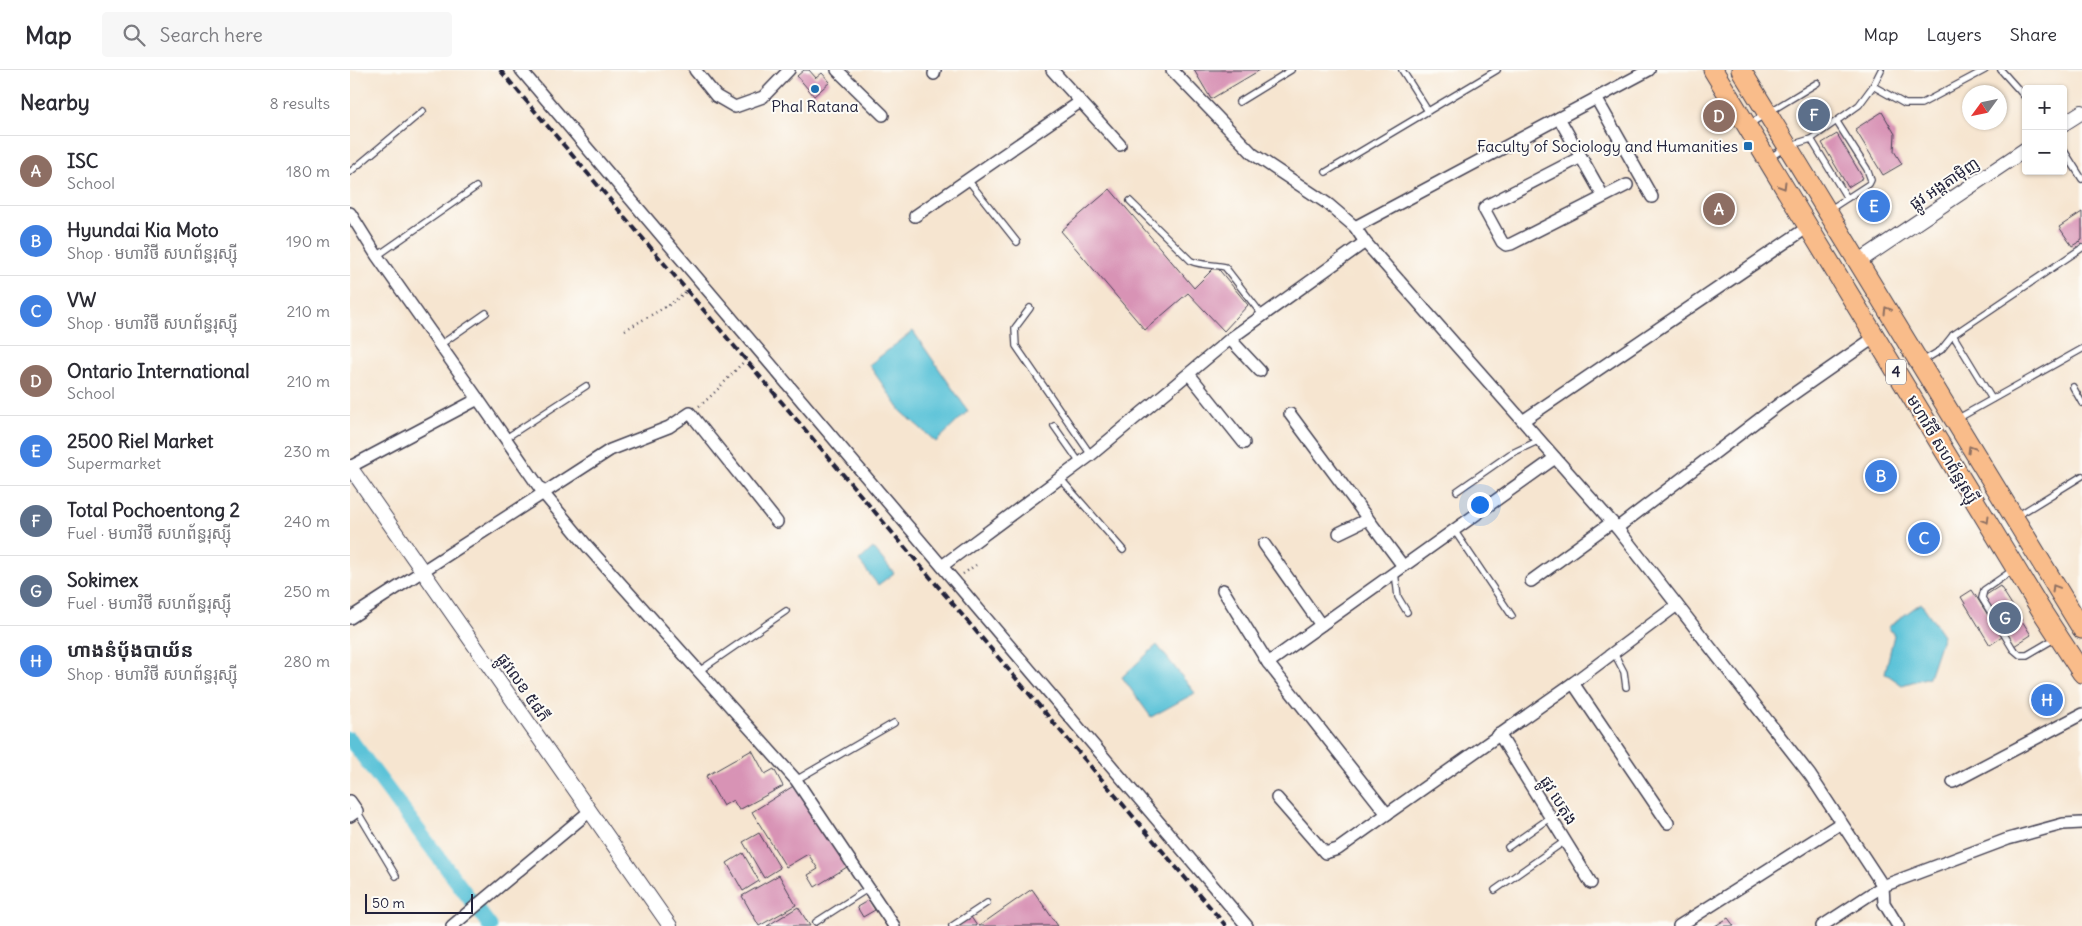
<!DOCTYPE html>
<meta charset="utf-8">
<style>
body{margin:0;font-family:Delius,"Noto Sans Khmer",sans-serif;background:#f7f7f7;color:#2b2b33}
.controls{position:absolute;right:15px;top:15px;display:grid;overflow:hidden;border-radius:5px;box-shadow:0 1px 4px #0004}
.controls button{width:45px;height:45px;display:grid;place-items:center;padding:0;border:0;border-bottom:1px solid #e1e1e2;background:#fff;color:#2b2b33;font:25px sans-serif}
.compass{position:absolute;left:1612px;top:15px;width:45px;height:45px;border-radius:50%;background:#fff;box-shadow:0 1px 4px #0004;rotate:237deg}
.scale{position:absolute;left:15px;bottom:12px;width:108px;box-sizing:border-box;padding-left:5px;border:2px solid #22223b;border-top:0;font-size:14px;line-height:18px;white-space:nowrap;color:#22223b;-webkit-text-stroke:4px #fdfcf7;paint-order:stroke}
.you{position:absolute;left:1129px;top:434px;width:18px;height:18px;margin:-12px;border:4px solid #fff;border-radius:50%;background:#1a73e8;box-shadow:0 0 0 8px #1a73e833}
.badge{display:grid;place-items:center;width:32px;height:32px;border-radius:50%;background:#db2777;color:#fff;font-size:16px;font-weight:700}
.pin{position:absolute;translate:-50% -50%;border:2px solid #fff;box-shadow:0 1px 5px #0006}
.list{margin:0;padding:0;list-style:none}
h2{display:flex;justify-content:space-between;align-items:center;height:65px;margin:0;padding:0 20px;font-size:21px}
h2 small{font-size:16px;font-weight:400;color:#7c7c81}
.list li{display:grid;grid-template-columns:32px 1fr auto;gap:15px;align-items:center;box-sizing:border-box;height:70px;padding:0 20px;border-top:1px solid #e1e1e2}
.list b{display:block;font-size:19px;white-space:nowrap}
.list p{margin:0;font-size:16px;white-space:nowrap;color:#7c7c81}
.list em{font-size:16px;font-style:normal;color:#7c7c81}
.icon{flex:none;width:28px;height:28px;fill:none;stroke:currentColor;stroke-width:2;stroke-linecap:round;stroke-linejoin:round}
.map{position:relative;flex:none;width:1732px;height:856px;overflow:hidden}
header{display:flex;align-items:center;gap:30px;box-sizing:border-box;height:70px;padding:0 25px;background:#fff;border-bottom:1px solid #e1e1e2}
header strong{font-size:24px}
nav{display:flex;gap:28px;margin-inline-start:auto;font-size:18px}
.search{width:350px;height:45px;background:#f7f7f7;display:flex;align-items:center;gap:12px;box-sizing:border-box;padding:0 18px;border-radius:5px;color:#7c7c81;font-size:19px}
main{display:flex}
aside{flex:1;background:#fff}
.map>svg:first-child{display:block}
.water{fill:#5bc3d8;stroke:#3e728a}
.lines{fill:none;stroke-linecap:round;stroke-linejoin:round}
.canal{stroke:#5bc3d8;stroke-width:15}
.building{fill:#d893b5}
.service-casing{stroke:#423f51;stroke-width:8}
.minor-casing{stroke:#423f51;stroke-width:14}
.tertiary-casing{stroke:#423f51;stroke-width:16}
.trunk-casing{stroke:#423f51;stroke-width:21}
.path{stroke:#423f51;stroke-width:2.5;stroke-dasharray:1 4;stroke-linecap:butt}
.service{stroke:#fff;stroke-width:5.5}
.minor{stroke:#fff;stroke-width:11}
.tertiary{stroke:#fff;stroke-width:14}
.trunk{stroke:#f9bc8a;stroke-width:19}
.rail{stroke:#22223b;stroke-width:4;stroke-dasharray:8 4;stroke-linecap:butt}
.oneway{stroke:#8e6f62}
.poi-dot{fill:#1f6fb2;stroke:#fdfcf7;stroke-width:2}
.labels{text-anchor:middle;stroke-width:4;stroke-linejoin:round;paint-order:stroke}
.shield{fill:#fdfcf7;stroke:#646373;stroke-width:1}
.shield-label{font-size:15px;font-weight:bold;fill:#22223b}
.poi-label{font-size:16px;fill:#22223b;stroke:#fdfcf7}
.street-label{font-size:16px;fill:#22223b;stroke:#fdfcf7}
</style>
<header>
<strong>Map</strong>
<div class="search"><svg class="icon" aria-label="search" viewBox="0 0 24 24"><circle cx="10" cy="10" r="6"/><path d="M15 15l6 6"/></svg>Search here</div>
<nav><a>Map</a><a>Layers</a><a>Share</a></nav>
</header>
<main>
<aside>
<h2>Nearby<small>8 results</small></h2>
<ul class="list">
<li><span class="badge" style="background:#8d6e63">A</span><div><b>ISC</b><p>School</p></div><em>180 m</em></li>
<li><span class="badge" style="background:#3f7fe0">B</span><div><b>Hyundai Kia Moto</b><p>Shop · មហាវិថី សហព័ន្ធរុស្ស៊ី</p></div><em>190 m</em></li>
<li><span class="badge" style="background:#3f7fe0">C</span><div><b>VW</b><p>Shop · មហាវិថី សហព័ន្ធរុស្ស៊ី</p></div><em>210 m</em></li>
<li><span class="badge" style="background:#8d6e63">D</span><div><b>Ontario International</b><p>School</p></div><em>210 m</em></li>
<li><span class="badge" style="background:#3f7fe0">E</span><div><b>2500 Riel Market</b><p>Supermarket</p></div><em>230 m</em></li>
<li><span class="badge" style="background:#5c6f8a">F</span><div><b>Total Pochoentong 2</b><p>Fuel · មហាវិថី សហព័ន្ធរុស្ស៊ី</p></div><em>240 m</em></li>
<li><span class="badge" style="background:#5c6f8a">G</span><div><b>Sokimex</b><p>Fuel · មហាវិថី សហព័ន្ធរុស្ស៊ី</p></div><em>250 m</em></li>
<li><span class="badge" style="background:#3f7fe0">H</span><div><b>ហាងនំបុ័ងបាយ័ន</b><p>Shop · មហាវិថី សហព័ន្ធរុស្ស៊ី</p></div><em>280 m</em></li>
</ul>
</aside>
<div class="map">
<svg width="1732" height="856" viewBox="0 0 1732 856">
<rect width="100%" height="100%" fill="#fdfcf7"/>
<filter id="ink" filterUnits="userSpaceOnUse"><feTurbulence type="fractalNoise" baseFrequency=".02" numOctaves="2"/><feDisplacementMap in="SourceGraphic" scale="10" xChannelSelector="R" yChannelSelector="G"/><feConvolveMatrix kernelMatrix="1 2 1 2 8 2 1 2 1" color-interpolation-filters="sRGB"/></filter>
<filter id="wash" filterUnits="userSpaceOnUse"><feTurbulence type="fractalNoise" baseFrequency=".0096" numOctaves="4" result="noise"/><feDisplacementMap in="SourceGraphic" scale="20" xChannelSelector="R" yChannelSelector="G"/><feGaussianBlur stdDeviation="1.12" result="paint"/><feColorMatrix in="noise" values="0 0 0 0 0 0 0 0 0 0 0 0 0 0 0 0 0 1.4 0 .05"/><feComposite in="paint" operator="in"/></filter>
<g filter="url(#wash)">
<rect width="100%" height="100%" fill="#f6e5d0"/>
<g class="water">
<polygon points="563,261 618,341 586,372 551,341 519,295"/>
<polygon points="523,478 544,503 528,515 509,491"/>
<polygon points="1571,533 1593,565 1579,607 1552,615 1535,603 1544,565 1538,557"/>
<polygon points="807,575 845,623 801,647 772,607"/>
</g>
<g class="lines">
<polyline class="canal" points="0,669 140,856"/>
</g>
<g id="blocks">
<g class="building">
<polygon points="454,0 459,0 466,8 472,3 480,12 464,26 447,6"/>
<polygon points="844,0 910,0 861,29"/>
<polygon points="1532,42 1545,64 1544,81 1552,94 1533,105 1505,59"/>
<polygon points="1487,64 1513,108 1498,117 1472,73"/>
<polygon points="760,119 844,218 866,196 898,235 874,261 838,223 795,260 711,161"/>
<polygon points="1732,142 1732,170 1722,176 1709,157"/>
<polygon points="1650,516 1681,565 1664,576 1633,527"/>
<polygon points="1622,520 1652,567 1640,575 1611,527"/>
<polygon points="402,680 415,704 424,699 433,716 389,740 383,730 373,736 356,706"/>
<polygon points="445,715 497,797 465,817 458,805 468,799 458,784 436,797 402,742"/>
<polygon points="409,763 430,798 414,808 393,772"/>
<polygon points="393,783 409,811 393,821 377,793"/>
<polygon points="429,805 446,835 409,856 392,826"/>
<polygon points="682,819 708,856 629,856"/>
<polygon points="519,830 525,840 513,847 507,837"/>
<polygon points="448,837 460,856 417,856"/>
<polygon points="621,847 627,856 608,856"/>
<polygon points="1378,848 1384,856 1365,856"/>
</g>
</g>
</g>
<g filter="url(#ink)">
<use href="#blocks" fill-opacity="0" stroke="#423f51" stroke-width="1"/>
<g class="lines">
<g class="service-casing">
<g id="service">
<polyline points="1052,0 1078,41"/>
<polyline points="1651,0 1676,28"/>
<polyline points="1523,16 1555,34 1571,34 1635,0"/>
<polyline points="889,32 941,0"/>
<polyline points="1398,55 1467,13"/>
<polyline points="1461,69 1497,128"/>
<polyline points="1713,79 1732,109"/>
<polyline points="1419,88 1438,76 1461,69 1509,35 1523,16 1531,0"/>
<polyline points="0,102 73,41"/>
<polyline points="976,102 1147,0"/>
<polyline points="618,110 667,172"/>
<path d="M780 131 841 191C853 196 863 194 875 197L913 246"/>
<polyline points="1479,140 1519,114 1521,110 1517,99 1487,52"/>
<polyline points="27,186 126,117"/>
<polyline points="680,238 665,258 666,276 741,385"/>
<polyline points="1603,265 1642,329"/>
<polyline points="90,275 136,243"/>
<polyline points="1571,292 1591,280 1603,265 1732,178"/>
<polyline points="1723,317 1732,333"/>
<polyline points="1607,349 1732,279"/>
<polyline points="704,356 730,393"/>
<polyline points="156,368 236,316"/>
<polyline points="710,408 773,480"/>
<polyline points="1107,421 1160,384 1190,370"/>
<polyline points="1667,446 1732,406"/>
<polyline points="1104,460 1162,546"/>
<polyline points="1663,500 1634,520 1632,528 1663,579 1670,585 1677,585 1706,568"/>
<polyline points="1045,502 1048,527 1057,542"/>
<polyline points="1264,583 1274,602 1276,617"/>
<polyline points="349,601 436,541"/>
<polyline points="446,710 544,653"/>
<polyline points="7,741 46,806"/>
<polyline points="1158,777 1201,747"/>
<polyline points="1145,820 1215,771"/>
<polyline points="466,852 519,818"/>
<polyline points="602,856 637,833"/>
</g>
</g>
<g class="minor-casing">
<g id="minor">
<polyline points="171,0 897,856"/>
<polyline points="345,0 366,26 385,37 413,27 439,0"/>
<polyline points="487,0 533,45"/>
<polyline points="702,0 770,75"/>
<polyline points="822,0 903,84 978,134 1005,157 1015,172 1267,458 1460,705 1533,816 1534,833 1548,856"/>
<polyline points="584,4 585,0"/>
<polyline points="1246,28 1302,127"/>
<polyline points="1209,48 1253,126"/>
<polyline points="1231,87 1138,135 1134,139 1152,172 1156,175 1161,174 1277,115"/>
<polyline points="0,143 27,186 128,329"/>
<polyline points="565,146 730,32"/>
<polyline points="1005,157 1299,0"/>
<polyline points="880,269 910,301"/>
<polyline points="839,304 894,373"/>
<polyline points="940,344 1053,496"/>
<polyline points="1174,350 1458,157"/>
<polyline points="1205,388 918,593 1037,744 1223,613 1327,535"/>
<polyline points="0,397 128,329 194,424 237,476 446,710 544,856"/>
<polyline points="1267,458 1429,334 1525,267"/>
<polyline points="989,463 1018,449"/>
<polyline points="914,474 971,555"/>
<polyline points="592,496 741,385 880,269 1015,172"/>
<polyline points="1181,511 1262,452"/>
<polyline points="873,520 918,593"/>
<polyline points="0,548 260,380 319,357 340,343 427,452"/>
<polyline points="1223,613 1318,753"/>
<polyline points="1149,664 1241,813"/>
<polyline points="1603,712 1732,644"/>
<polyline points="927,728 975,783 988,779 1037,744"/>
<polyline points="0,731 7,741 0,746"/>
<polyline points="102,856 240,741"/>
<polyline points="1329,856 1491,753"/>
<polyline points="1472,856 1533,816 1658,769 1713,754 1732,753"/>
</g>
</g>
<g class="tertiary-casing">
<g id="tertiary">
<polyline points="1713,54 1732,42"/>
<polyline points="1508,192 1676,79"/>
<polyline points="0,397 320,856"/>
</g>
</g>
<g class="trunk-casing">
<g id="trunk">
<polyline points="1363,0 1691,540 1732,603"/>
<polyline points="1391,0 1732,559"/>
</g>
</g>
<g class="path">
<polyline points="275,260 319,235 341,218"/>
<path d="M349 336C368 322 381 303 398 288"/>
<polyline points="613,504 626,495"/>
</g>
<use href="#service" class="service"/>
<use href="#minor" class="minor"/>
<use href="#tertiary" class="tertiary"/>
<use href="#trunk" class="trunk"/>
<polyline class="rail" points="150,0 876,856"/>
</g>
<defs><path id="oneway-chevron" d="M-2-3.5L2.5 0L-2 3.5" fill="none" stroke-width="1.6" stroke-linecap="round" stroke-linejoin="round" transform="scale(1.25)"/></defs>
<g class="oneway">
<use href="#oneway-chevron" transform="translate(1433 116) rotate(59)"/>
<use href="#oneway-chevron" transform="translate(1537 240) rotate(-121)"/>
<use href="#oneway-chevron" transform="translate(1621 379) rotate(-121)"/>
<use href="#oneway-chevron" transform="translate(1636 450) rotate(59)"/>
<use href="#oneway-chevron" transform="translate(1705 518) rotate(-121)"/>
</g>
</g>
<g class="poi-dot">
<circle cx="465" cy="19" r="5"/>
<rect x="1393" y="71" width="10" height="10" rx="2.5"/>
</g>
<g class="labels">
<rect class="shield" x="1536" y="289.5" width="20" height="25" rx="4"/>
<g class="shield-label">
<text x="1546" y="307">4</text>
</g>
<g class="poi-label">
<text x="465" y="42">Phal Ratana</text>
<text x="1388" y="82" text-anchor="end">Faculty of Sociology and Humanities</text>
</g>
<g class="street-label">
<text transform="translate(1594 113) rotate(-34)" y="6">ផ្លូវ អង្តតាម៉ិញ</text>
<text transform="translate(1593 379) rotate(59)" y="6">មហាវិថី សហព័ន្ធរុស្ស៊ី</text>
<text transform="translate(174 617) rotate(55)" y="6">ផ្លូវលេខ ៥៨ភី</text>
<text transform="translate(1209 730) rotate(58)" y="6">ផ្លូវ បេតុង</text>
</g>
</g>
</svg>
<div class="controls">
<button>+</button>
<button>−</button>
</div>
<svg class="compass" viewBox="-18 -18 36 36"><path d="M0-13l5 13h-10z" fill="#e53935"/><path d="M0 13l5-13h-10z" fill="#7c7c81"/></svg>
<div class="scale">50 m</div>
<div class="you"></div>
<div class="pin badge" style="left:1369px;top:139px;background:#8d6e63">A</div>
<div class="pin badge" style="left:1531px;top:406px;background:#3f7fe0">B</div>
<div class="pin badge" style="left:1574px;top:468px;background:#3f7fe0">C</div>
<div class="pin badge" style="left:1369px;top:46px;background:#8d6e63">D</div>
<div class="pin badge" style="left:1524px;top:136px;background:#3f7fe0">E</div>
<div class="pin badge" style="left:1464px;top:45px;background:#5c6f8a">F</div>
<div class="pin badge" style="left:1655px;top:548px;background:#5c6f8a">G</div>
<div class="pin badge" style="left:1697px;top:630px;background:#3f7fe0">H</div>
</div>
</main>
